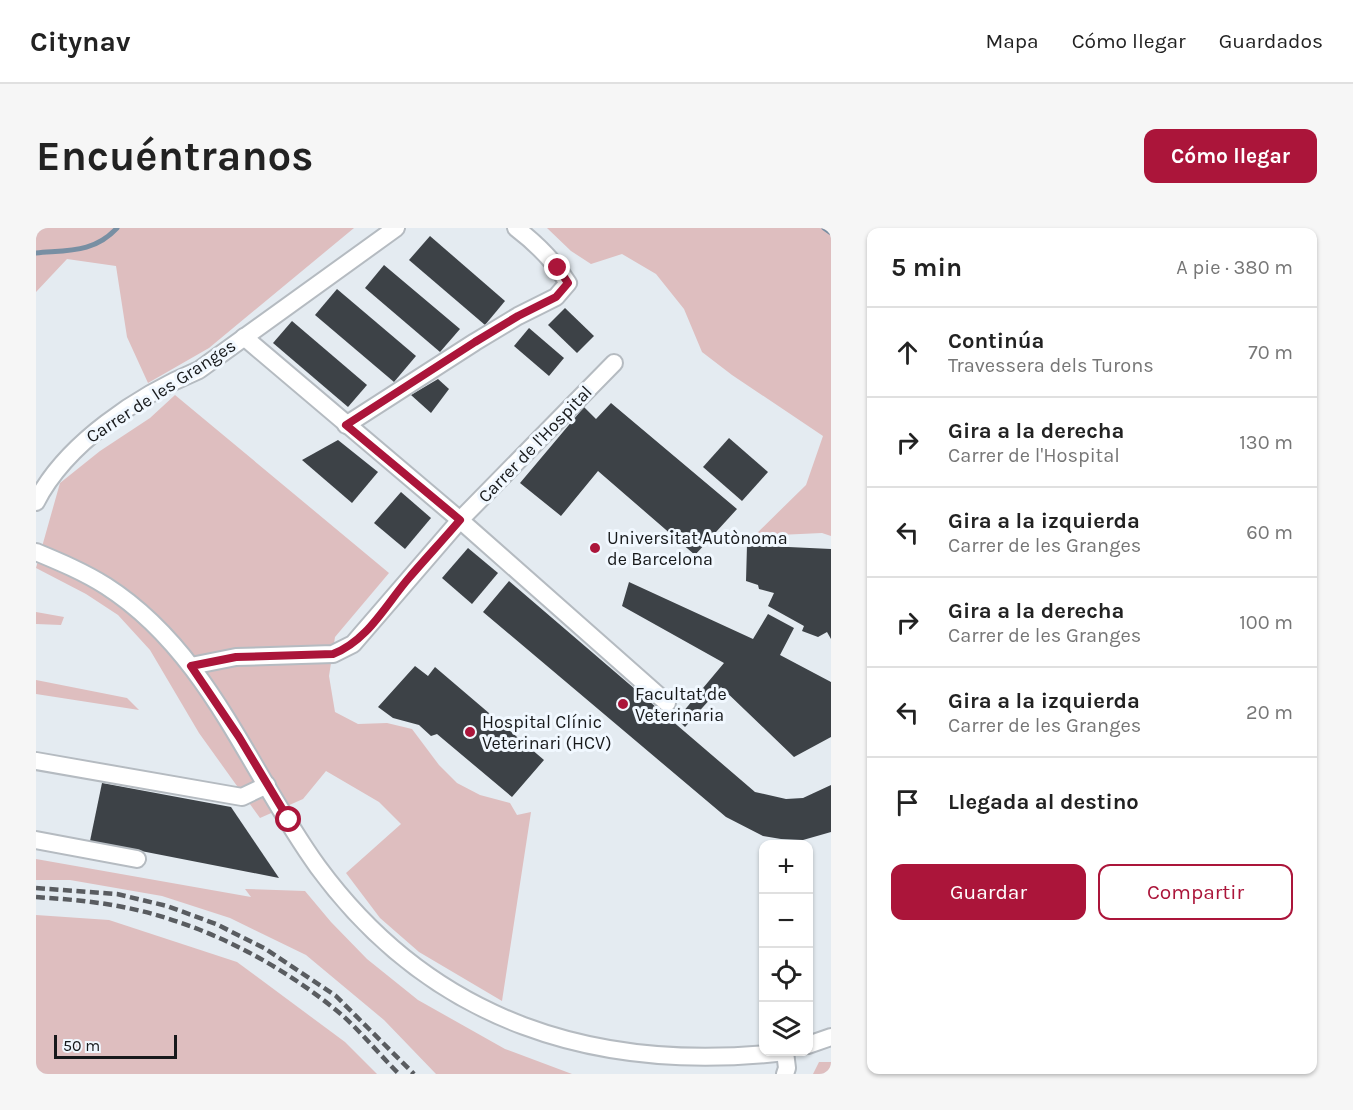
<!DOCTYPE html>
<html lang="es">
<meta charset="utf-8">
<style>
body{margin:0;font-family:Karla,sans-serif;background:#f6f6f6;color:#222}
.controls{position:absolute;right:18px;bottom:18px;display:grid;overflow:hidden;border-radius:12px;box-shadow:0 2px 4px #0004}
.controls button{width:54px;height:54px;display:grid;place-items:center;padding:0;border:0;border-bottom:2px solid #e0e0e0;background:#fff;color:#222;font:30px sans-serif}
.scale{position:absolute;left:18px;bottom:15px;width:123px;box-sizing:border-box;padding-left:6px;border:3px solid #17191b;border-top:0;font-size:16px;line-height:21px;white-space:nowrap;color:#17191b;-webkit-text-stroke:4px #f1f8ff;paint-order:stroke}
.stop{position:absolute;width:18px;height:18px;margin:-14px;border:4px solid #ab153a;border-radius:50%;background:#fff}
.stop.end{background:#ab153a;border-color:#fff;box-shadow:0 2px 6px #0008}
.list{margin:0;padding:0;list-style:none}
h2{display:flex;justify-content:space-between;align-items:center;height:78px;margin:0;padding:0 24px;font-size:26px}
h2 small{font-size:20px;font-weight:400;color:#767676}
.list li{display:grid;grid-template-columns:39px 1fr auto;gap:18px;align-items:center;box-sizing:border-box;height:90px;padding:0 24px;border-top:2px solid #e0e0e0}
.list b{display:block;font-size:22px;white-space:nowrap}
.list p{margin:0;font-size:20px;white-space:nowrap;color:#767676}
.list em{font-size:20px;font-style:normal;color:#767676}
.actions{display:flex;gap:12px;padding:18px 24px}
.actions a{flex:1;padding:14px 0;border:2px solid #ab153a;border-radius:12px;text-align:center;font-size:21px;color:#ab153a}
.actions .main{background:#ab153a;color:#fff}
.icon{flex:none;width:33px;height:33px;fill:none;stroke:currentColor;stroke-width:2;stroke-linecap:round;stroke-linejoin:round}
.map{position:relative;flex:none;width:795px;height:846px;overflow:hidden;border-radius:12px}
header{display:flex;align-items:center;gap:36px;box-sizing:border-box;height:84px;padding:0 30px;background:#fff;border-bottom:2px solid #e0e0e0}
header strong{font-size:28px}
nav{display:flex;gap:33px;margin-inline-start:auto;font-size:21px}
.intro{display:flex;align-items:center;justify-content:space-between;box-sizing:border-box;height:144px;padding:0 36px}
h1{margin:0;font-size:42px}
.button{padding:15px 27px;border-radius:12px;background:#ab153a;color:#fff;font-size:21px;font-weight:700}
main{display:flex;gap:36px;padding:0 36px}
aside{flex:1;background:#fff;border-radius:12px;box-shadow:0 2px 4px #0004}
.map>svg:first-child{display:block}
.green{fill:#debebf}
.lines{fill:none;stroke-linecap:round;stroke-linejoin:round}
.stream{stroke:#788fa3;stroke-width:5}
.building{fill:#3d4247}
.minor-casing{stroke:#b5bbc1;stroke-width:20}
.minor{stroke:#fff;stroke-width:16}
.rail{stroke:#595c60;stroke-width:4.5;stroke-dasharray:9 4.5;stroke-linecap:butt}
.route{stroke:#ab153a;stroke-width:8}
.poi-dot{fill:#ab153a;stroke:#f1f8ff;stroke-width:2}
.labels{text-anchor:middle;stroke-width:6;stroke-linejoin:round;paint-order:stroke}
.street-label{font-size:18px;fill:#17191b;stroke:#f1f8ff}
.poi-label{font-size:18px;fill:#17191b;stroke:#f1f8ff;text-anchor:start}
</style>
<header>
<strong>Citynav</strong>
<nav><a>Mapa</a><a>Cómo llegar</a><a>Guardados</a></nav>
</header>
<div class="intro"><h1>Encuéntranos</h1><a class="button">Cómo llegar</a></div>
<main>
<div class="map">
<svg width="795" height="846" viewBox="0 0 795 846">
<rect width="100%" height="100%" fill="#e4ebf1"/>
<g class="green">
<polygon points="0,0 318,0 173,120 112,155 91,109 80,38 31,31 0,64"/>
<polygon points="511,0 795,0 795,308 786,305 718,308 770,257 787,208 696,147 666,124 648,81 620,46 586,26 555,36 535,23"/>
<polygon points="139,167 353,345 299,409 293,448 299,484 322,496 351,495 376,501 403,537 421,555 444,567 474,575 481,587 495,584 466,773 383,724 344,690 310,645 365,596 343,574 290,543 267,571 224,590 163,505 114,422 82,387 50,366 0,340 24,255 64,223 114,190"/>
<polygon points="0,384 28,389 25,397 0,396"/>
<polygon points="0,452 91,470 103,482 0,466"/>
<polygon points="0,631 215,669 209,661 269,663 295,694 331,731 382,772 469,821 536,846 400,846 348,792 270,727 194,690 126,668 34,652 0,652"/>
<polygon points="0,687 73,692 201,734 309,814 341,846 0,846"/>
<polygon points="783,834 795,834 795,846 777,846"/>
</g>
<g class="lines">
<g class="stream">
<polyline points="788,0 795,5"/>
<path d="M0 25C32 22 58 25 81 0"/>
</g>
</g>
<g class="building">
<polygon points="394,8 469,73 449,97 373,32"/>
<polygon points="348,37 424,101 404,124 329,60"/>
<polygon points="301,61 380,128 358,154 279,87"/>
<polygon points="529,80 558,108 541,125 512,97"/>
<polygon points="256,93 331,157 312,179 237,115"/>
<polygon points="493,100 528,130 513,148 478,118"/>
<polygon points="402,151 413,161 395,185 375,167"/>
<polygon points="575,175 701,281 659,327 562,243 525,288 484,255 548,179 560,191"/>
<polygon points="693,210 732,244 706,273 667,239"/>
<polygon points="302,212 342,244 316,275 266,232"/>
<polygon points="365,264 395,290 369,321 338,295"/>
<polygon points="711,317 795,321 795,411 791,404 782,409 766,403 768,398 732,378 738,365 723,361 722,357 710,353"/>
<polygon points="432,320 462,345 436,376 406,350"/>
<polygon points="473,353 719,564 750,571 767,570 795,557 795,604 767,612 745,611 727,608 690,589 447,384"/>
<polygon points="593,354 717,411 732,386 758,400 744,427 795,454 795,509 758,529 685,459 649,499 641,491 688,435 586,378"/>
<polygon points="379,438 392,448 399,439 508,532 476,569 401,506 395,508 383,497 357,490 342,479"/>
<polygon points="66,555 195,579 243,650 54,613"/>
</g>
<g class="lines">
<g class="minor-casing">
<g id="minor">
<polyline points="208,109 424,292 631,475"/>
<path d="M310 197 439 114 482 88 520 69 532 55C518 33 501 16 480 0"/>
<path d="M0 274C30 215 103 167 163 142L360 0"/>
<path d="M0 324C24 334 48 344 70 358 173 424 213 544 282 639 396 794 560 846 750 824"/>
<polyline points="155,438 200,429 297,426 317,416 424,292 578,135"/>
<polyline points="0,533 206,569 231,557"/>
<polyline points="0,612 101,631"/>
<polyline points="772,817 795,809"/>
<polyline points="749,824 751,840 749,846"/>
</g>
</g>
<use href="#minor" class="minor"/>
<g class="rail">
<polyline points="0,660 81,666 131,678 180,696 228,720 300,768 378,846"/>
<path d="M0 669C27 671 55 673 82 678 163 693 243 734 306 787 326 805 344 827 363 846"/>
</g>
</g>
<g class="lines">
<path class="route" d="M253 592 203 509 155 438 200 429 297 426C331 413 349 378 372 351 389 331 407 312 424 292L310 197 439 114 482 88 520 69 532 55 522 40"/>
</g>
<g class="poi-dot">
<circle cx="559" cy="320" r="6"/>
<circle cx="587" cy="476" r="6"/>
<circle cx="434" cy="504" r="6"/>
</g>
<g class="labels">
<g class="street-label">
<text transform="translate(125 163) rotate(-33)" y="6">Carrer de les Granges</text>
<text transform="translate(499 216) rotate(-46)" y="6">Carrer de l'Hospital</text>
</g>
<g class="poi-label">
<text x="571" y="316">Universitat Autònoma<tspan x="571" dy="21">de Barcelona</tspan></text>
<text x="599" y="472">Facultat de<tspan x="599" dy="21">Veterinaria</tspan></text>
<text x="446" y="500">Hospital Clínic<tspan x="446" dy="21">Veterinari (HCV)</tspan></text>
</g>
</g>
</svg>
<div class="controls">
<button>+</button>
<button>−</button>
<button><svg class="icon" aria-label="locate" viewBox="0 0 24 24"><circle cx="12" cy="12" r="6"/><path d="M12 2v4M12 18v4M2 12h4M18 12h4"/></svg></button>
<button><svg class="icon" aria-label="layers" viewBox="0 0 24 24"><path d="M12 4l9 5-9 5-9-5zM3 14l9 5 9-5"/></svg></button>
</div>
<div class="scale">50 m</div>
<div class="stop" style="left:253px;top:592px"></div>
<div class="stop end" style="left:522px;top:40px"></div>
</div>
<aside>
<h2>5 min<small>A pie · 380 m</small></h2>
<ul class="list">
<li><svg class="icon" aria-label="ahead" viewBox="0 0 24 24"><path d="M12 20V5M6 11l6-6 6 6"/></svg><div><b>Continúa</b><p>Travessera dels Turons</p></div><em>70 m</em></li>
<li><svg class="icon" aria-label="right" viewBox="0 0 24 24"><path d="M7 20v-9h11M14 6l5 5-5 5"/></svg><div><b>Gira a la derecha</b><p>Carrer de l'Hospital</p></div><em>130 m</em></li>
<li><svg class="icon" aria-label="left" viewBox="0 0 24 24"><path d="M17 20v-9H6M10 6l-5 5 5 5"/></svg><div><b>Gira a la izquierda</b><p>Carrer de les Granges</p></div><em>60 m</em></li>
<li><svg class="icon" aria-label="right" viewBox="0 0 24 24"><path d="M7 20v-9h11M14 6l5 5-5 5"/></svg><div><b>Gira a la derecha</b><p>Carrer de les Granges</p></div><em>100 m</em></li>
<li><svg class="icon" aria-label="left" viewBox="0 0 24 24"><path d="M17 20v-9H6M10 6l-5 5 5 5"/></svg><div><b>Gira a la izquierda</b><p>Carrer de les Granges</p></div><em>20 m</em></li>
<li><svg class="icon" aria-label="arrive" viewBox="0 0 24 24"><path d="M6 21V4h12l-3 4 3 4H6"/></svg><div><b>Llegada al destino</b></div></li>
</ul>
<div class="actions"><a class="main">Guardar</a><a>Compartir</a></div>
</aside>
</main>
